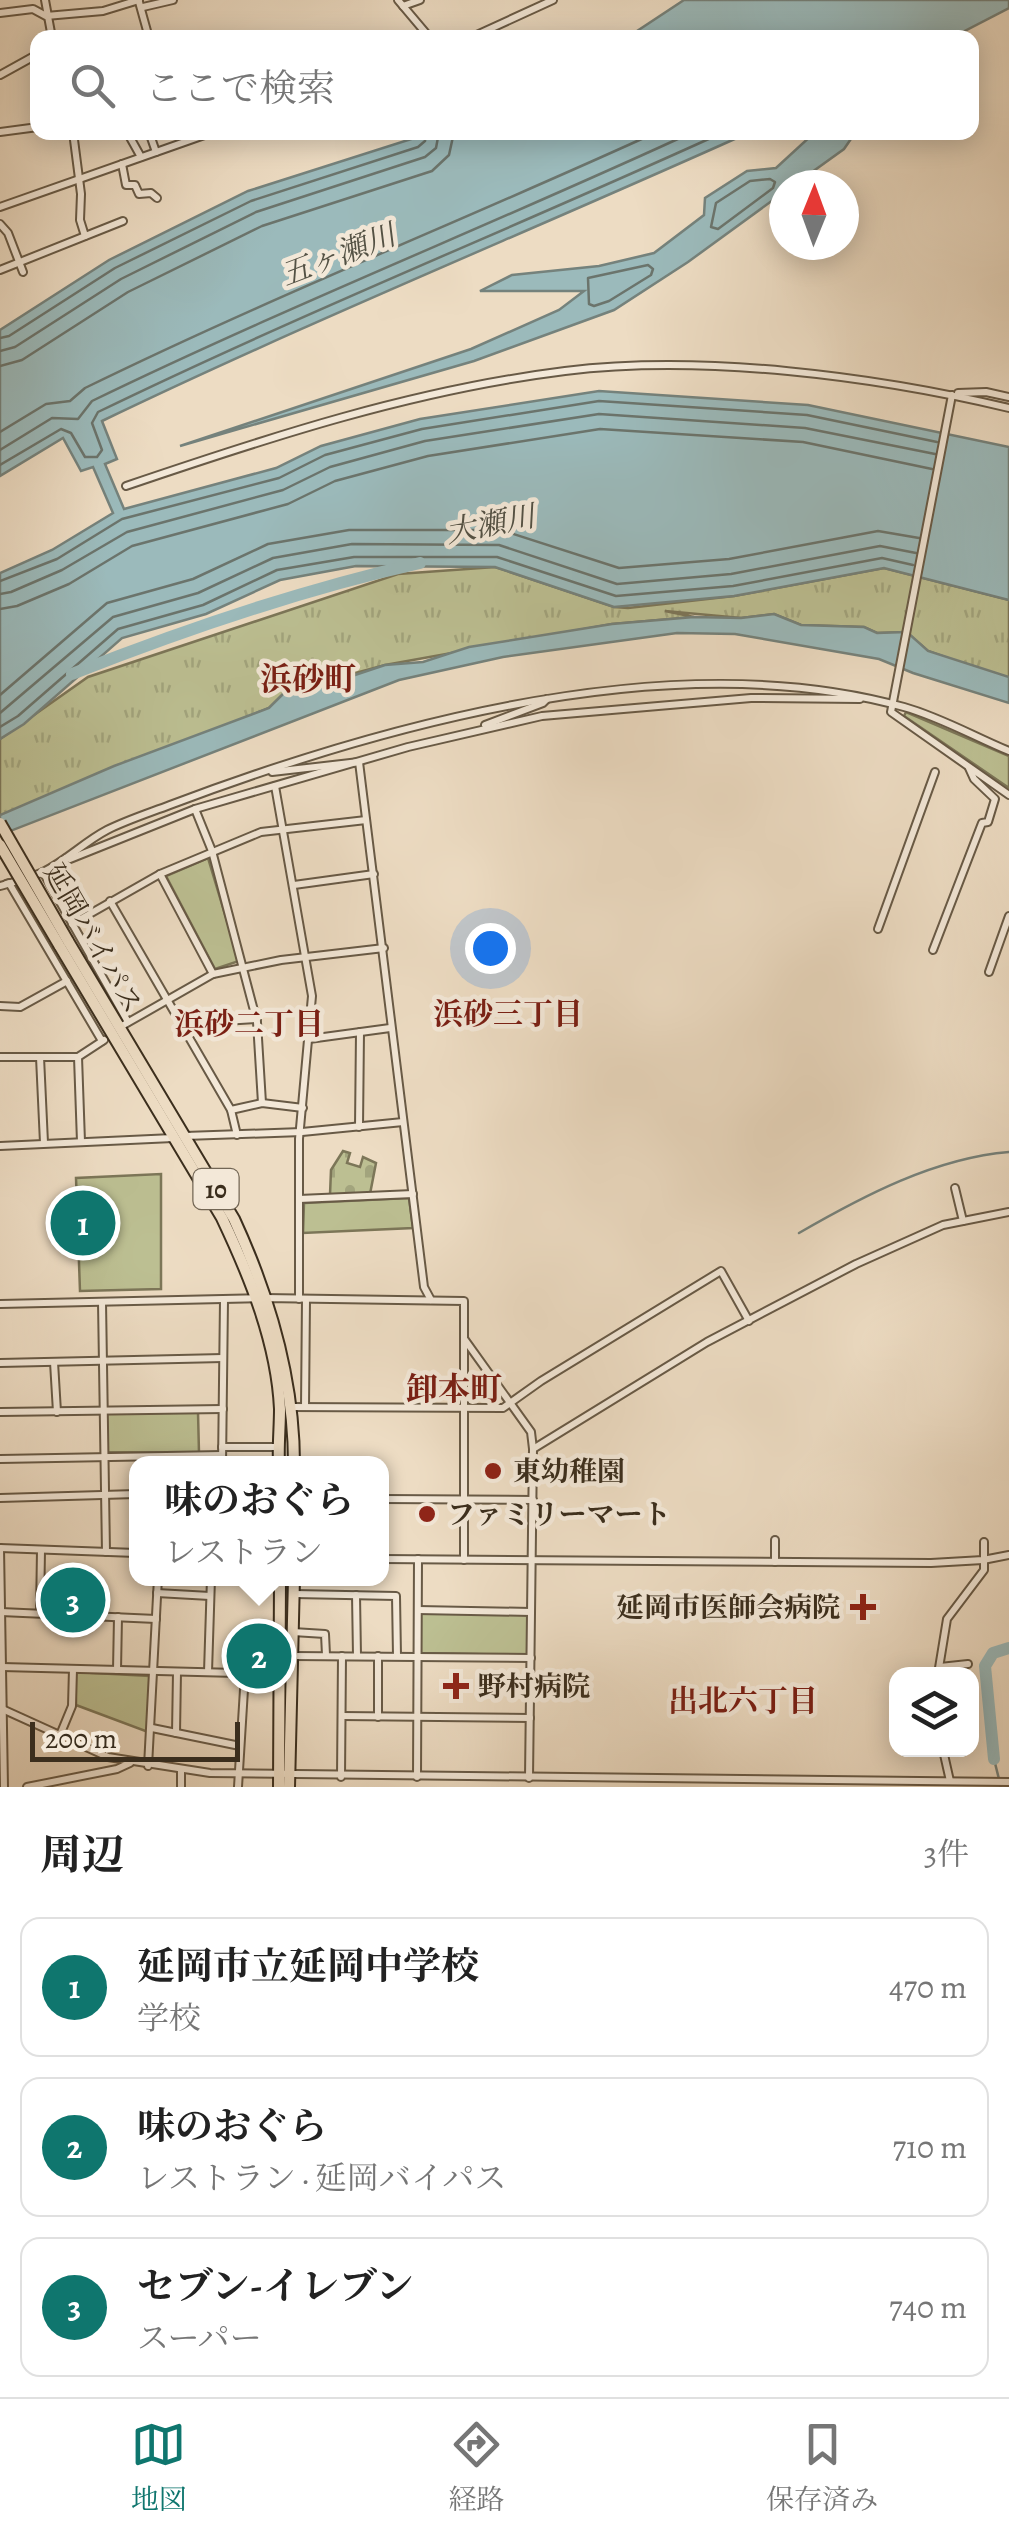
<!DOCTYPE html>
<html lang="ja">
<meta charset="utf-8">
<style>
body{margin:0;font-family:Alegreya,"Noto Serif JP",serif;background:#f2f2f2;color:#222}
.controls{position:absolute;right:30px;bottom:30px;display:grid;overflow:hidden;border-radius:20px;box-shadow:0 5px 25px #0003}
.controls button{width:90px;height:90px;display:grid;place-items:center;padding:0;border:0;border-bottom:2px solid #e0e0e0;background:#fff;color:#222;font:50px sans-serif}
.compass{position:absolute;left:769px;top:170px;width:90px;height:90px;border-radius:50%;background:#fff;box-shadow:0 5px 25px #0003;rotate:1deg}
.scale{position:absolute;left:30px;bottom:25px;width:210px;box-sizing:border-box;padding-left:10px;border:5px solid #3b2e1d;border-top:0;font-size:28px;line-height:35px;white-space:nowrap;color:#3b2e1d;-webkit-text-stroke:8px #f3e8d8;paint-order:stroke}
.you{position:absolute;left:490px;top:948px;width:35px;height:35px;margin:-25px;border:8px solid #fff;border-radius:50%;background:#1a73e8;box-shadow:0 0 0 15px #1a73e833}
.badge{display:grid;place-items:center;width:65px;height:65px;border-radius:50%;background:#0f766e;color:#fff;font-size:32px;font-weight:700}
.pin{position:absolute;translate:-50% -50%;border:5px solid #fff;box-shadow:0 2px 10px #0006}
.popup{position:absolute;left:129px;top:1456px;width:260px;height:130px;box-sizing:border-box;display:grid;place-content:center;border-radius:20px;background:#fff;filter:drop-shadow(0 2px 8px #0005);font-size:32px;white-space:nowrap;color:#767676}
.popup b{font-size:38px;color:#222}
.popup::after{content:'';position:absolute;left:50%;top:100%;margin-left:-20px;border:20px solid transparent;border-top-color:#fff}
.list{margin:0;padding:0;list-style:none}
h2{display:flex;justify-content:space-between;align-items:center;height:130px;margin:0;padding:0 40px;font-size:42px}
h2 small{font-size:32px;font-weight:400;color:#767676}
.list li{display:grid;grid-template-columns:65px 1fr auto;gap:30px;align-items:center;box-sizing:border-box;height:140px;margin:0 20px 20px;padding:0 20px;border:2px solid #e0e0e0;border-radius:20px}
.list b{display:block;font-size:38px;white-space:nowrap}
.list p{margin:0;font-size:32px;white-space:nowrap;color:#767676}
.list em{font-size:32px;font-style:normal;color:#767676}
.icon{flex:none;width:55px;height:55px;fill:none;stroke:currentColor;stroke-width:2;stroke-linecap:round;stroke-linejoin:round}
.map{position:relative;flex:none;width:1009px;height:1787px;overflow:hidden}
.search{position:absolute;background:#fff;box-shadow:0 5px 25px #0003;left:30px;right:30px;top:30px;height:110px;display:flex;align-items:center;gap:25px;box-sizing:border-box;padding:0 35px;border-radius:20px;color:#767676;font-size:38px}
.sheet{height:610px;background:#fff}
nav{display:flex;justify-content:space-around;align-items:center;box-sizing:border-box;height:140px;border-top:2px solid #e0e0e0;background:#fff;font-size:28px;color:#767676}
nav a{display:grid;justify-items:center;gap:5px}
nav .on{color:#0f766e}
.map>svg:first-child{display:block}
.grass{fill:url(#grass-tufts);stroke:#7c7658;stroke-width:2.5}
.cemetery{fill:url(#cemetery-stones);stroke:#7c7658;stroke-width:2.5}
.green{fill:#bcbf92;stroke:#7c7658;stroke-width:2.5}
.water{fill:#9bbabb;stroke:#75827c;stroke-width:2.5}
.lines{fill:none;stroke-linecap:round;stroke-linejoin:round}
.shore{stroke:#6b746c;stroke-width:2.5}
.stream{stroke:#75827c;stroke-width:2.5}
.river{stroke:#9bbabb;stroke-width:12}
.minor-casing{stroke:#685a46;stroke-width:10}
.highway-casing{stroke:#3b2e1d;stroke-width:14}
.minor{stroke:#f3e8d8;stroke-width:6}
.highway{stroke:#eddcc3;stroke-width:10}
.highway-bridge-casing{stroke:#3b2e1d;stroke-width:14;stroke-linecap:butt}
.highway-bridge{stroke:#eddcc3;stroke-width:10}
.poi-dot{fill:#8f2418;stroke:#f3e8d8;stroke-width:4}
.labels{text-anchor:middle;stroke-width:9;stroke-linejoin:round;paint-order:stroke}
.shield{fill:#f3e8d8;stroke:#726655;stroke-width:2.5}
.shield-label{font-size:25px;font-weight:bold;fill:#3b2e1d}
.street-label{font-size:28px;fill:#3b2e1d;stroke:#f3e8d8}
.poi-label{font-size:28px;font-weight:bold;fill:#3b2e1d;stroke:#f3e8d8;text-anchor:start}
.water-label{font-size:30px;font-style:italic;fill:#535144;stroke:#f3e8d8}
.neighbourhood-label{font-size:30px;font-weight:bold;fill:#7a1f14;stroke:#f3e8d8}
.quarter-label{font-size:32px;font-weight:bold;fill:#7a1f14;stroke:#f3e8d8}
</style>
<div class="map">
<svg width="1009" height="1787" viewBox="0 0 1009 1787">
<defs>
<pattern id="grass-tufts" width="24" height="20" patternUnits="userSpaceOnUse" patternTransform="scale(2.5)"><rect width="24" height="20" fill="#bcbf92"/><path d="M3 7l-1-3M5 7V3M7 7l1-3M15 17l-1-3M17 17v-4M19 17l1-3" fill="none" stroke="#a2a47d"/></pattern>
<pattern id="cemetery-stones" width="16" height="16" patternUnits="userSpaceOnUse" patternTransform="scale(2.5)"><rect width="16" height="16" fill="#bcbf92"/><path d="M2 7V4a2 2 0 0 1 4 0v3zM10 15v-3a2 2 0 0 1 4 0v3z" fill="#a2a47d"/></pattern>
</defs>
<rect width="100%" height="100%" fill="#eddcc3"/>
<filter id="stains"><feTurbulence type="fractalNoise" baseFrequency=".002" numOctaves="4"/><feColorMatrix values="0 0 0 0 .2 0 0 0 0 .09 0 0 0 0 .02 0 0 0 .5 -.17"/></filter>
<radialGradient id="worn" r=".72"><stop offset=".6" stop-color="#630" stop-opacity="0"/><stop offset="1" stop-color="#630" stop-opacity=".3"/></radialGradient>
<polygon class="grass" points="495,567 614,607 628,608 734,596 884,568 1009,600 1009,680 928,651 906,632 877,633 864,627 801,625 774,614 741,618 665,611 694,617 612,624 385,665 285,692 269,708 0,818 0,739 88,677 398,574"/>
<polygon class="cemetery" points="343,1151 350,1153 347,1163 360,1167 363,1157 376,1163 370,1194 330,1195 331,1170"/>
<g class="green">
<polygon points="906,712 1009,756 1009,788 904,716"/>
<polygon points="208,858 239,961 215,969 166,876"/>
<polygon points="161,1174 161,1289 80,1291 76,1178"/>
<polygon points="409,1198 413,1228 303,1233 304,1203"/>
<polygon points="198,1412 199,1453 107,1452 106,1413"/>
<polygon points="419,1612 528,1614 528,1655 419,1653"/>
<polygon points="75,1672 150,1676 148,1732 76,1705"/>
</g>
<g class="water">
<polygon points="684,0 1009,0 1009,8 953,37 628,37"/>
<path d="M430 133H748C533 230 314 319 102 421L117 459 105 464 124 509 276 468 321 446 420 419 599 391 808 405 1009 447V600L884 568 734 596 614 607 495 567 356 566 280 580 206 614 122 638 24 724 0 739V573L52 550 113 513 93 467 81 471 63 438 0 476V330L109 260 248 191Z"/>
<polygon points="814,133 855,133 844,149 794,185 784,185 784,192 688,262 614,310 474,361 180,446 471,349 559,310 584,291 480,291 512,275 599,266 654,253 704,215 705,198 747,171 776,168"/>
<polygon points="774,614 801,625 864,627 877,633 907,632 928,651 1009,677 1009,703 913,673 879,659 735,634 677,633 503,657 399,680 0,835 0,815 114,766 269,708 285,692 313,689 385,665 423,662 469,647 612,624 694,617 741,618"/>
</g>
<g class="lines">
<g class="shore">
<polygon points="770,179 775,182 773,188 718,229 711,227 716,203 750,181"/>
<polygon points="648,265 653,269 651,275 609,301 594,306 589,304 588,278"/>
<polyline points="0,338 9,336 115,268 251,201 418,147 425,141 426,132"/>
<polyline points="0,351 15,347 121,279 256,212 425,157 436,148 439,132"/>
<polyline points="0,366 22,360 128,292 262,226 432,171 449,155 454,132"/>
<path d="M0 432 46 404 70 401 85 388C273 296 467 219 657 132"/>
<path d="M0 450 52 418 78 419 92 401C290 305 494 224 693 132"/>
<path d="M0 465 61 429 71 433 85 457H97L102 450 92 423 98 412C304 312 516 227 724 132"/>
<polyline points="0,581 57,559 122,519 279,478 325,455 422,429 599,401 807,415 937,442"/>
<polyline points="0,594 11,592 62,570 127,532 283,490 330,467 425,441 599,414 805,428 935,454"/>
<polyline points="0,609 17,606 69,584 132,546 288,504 335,481 428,456 600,429 803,442 932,469"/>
<polyline points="0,695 107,603 193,579 268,544 349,530 501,530 619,568 729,559 878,531 919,538"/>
<polyline points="0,713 113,617 198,593 273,558 352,544 499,545 617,584 731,574 880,546 916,553"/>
<polyline points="0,727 18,716 118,629 203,605 277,570 354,557 497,557 616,596 733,586 882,558 913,565"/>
</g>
<g class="stream">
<path d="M799 1233C863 1196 935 1158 1009 1152"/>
<polyline points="994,1759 1001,1787"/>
</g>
<g class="river">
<path d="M72 674C186 629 300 590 420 563"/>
<polyline points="994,1759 985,1666 993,1653 1009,1648"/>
</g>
<g class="minor-casing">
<g id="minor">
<polyline points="45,0 52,38"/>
<polyline points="398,0 430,38"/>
<polyline points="139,2 149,38"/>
<polyline points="403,6 420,0"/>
<polyline points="143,7 173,0"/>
<polyline points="0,13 33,9 46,16 103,11 139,0"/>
<polyline points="470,38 553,0"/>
<polyline points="0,75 38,54"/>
<polyline points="0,132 38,127"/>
<polyline points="73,132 81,194 80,220 85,236"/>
<polyline points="127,132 141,157"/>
<polyline points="149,132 156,152"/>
<polyline points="122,164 126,185 135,185 139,194 151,193 157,198"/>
<polyline points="0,207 213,132"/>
<polyline points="0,224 8,233 23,272"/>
<polyline points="0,270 123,221"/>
<polyline points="958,393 986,392 1009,397"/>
<polyline points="952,395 891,712 1009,795"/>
<path d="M126 486C270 437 413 390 565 371 703 354 874 376 1009 408"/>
<polyline points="485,725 543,703 547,699"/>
<polyline points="272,772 359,762 424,1287 431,1300"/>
<polyline points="275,786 312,996 299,1139 299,1299"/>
<polyline points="195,809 212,851 257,1022 262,1103"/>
<polyline points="66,858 70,859 195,809 408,747 542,716 751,698 860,699"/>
<polyline points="43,872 128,1022"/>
<polyline points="160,874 213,974"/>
<polyline points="6,884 9,883 102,1041"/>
<polyline points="294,885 374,874"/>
<path d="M0 886C14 882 30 878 43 872 66 861 84 842 107 830 127 820 149 813 170 805 387 723 674 643 904 707 940 717 975 737 1009 751"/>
<polyline points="110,901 231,1110 237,1135"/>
<polyline points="72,924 160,874 261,832 366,820"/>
<polyline points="878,929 935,772"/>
<polyline points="933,950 982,823 988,822 995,799 974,779 969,768"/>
<polyline points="989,972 1009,916"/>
<polyline points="0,1006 20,1007 67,981"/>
<polyline points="120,1027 213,974 281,960 384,948"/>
<polyline points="188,1036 208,1022 257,1019"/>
<polyline points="309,1039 390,1028"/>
<polyline points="0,1057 78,1057 104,1040"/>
<polyline points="40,1057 44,1143"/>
<polyline points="78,1057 81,1142"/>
<polyline points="231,1110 262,1103 303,1108"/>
<polyline points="359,1127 360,1032"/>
<polyline points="185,1136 302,1132 403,1122"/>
<polyline points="0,1146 173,1138"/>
<polyline points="955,1188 963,1221"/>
<polyline points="299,1199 413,1194"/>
<polyline points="102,1302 106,1552"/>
<polyline points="0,1304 265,1298 464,1301 464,1560"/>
<polyline points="465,1340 531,1432 533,1449"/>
<polyline points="54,1362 57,1412"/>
<polyline points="0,1363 223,1358"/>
<polyline points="289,1407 503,1408 541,1381 721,1271 749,1321"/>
<polyline points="305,1407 306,1299"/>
<polyline points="0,1412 223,1409"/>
<polyline points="222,1447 278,1447"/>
<polyline points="0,1459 222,1455"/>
<polyline points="222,1464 224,1300"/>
<polyline points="0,1498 136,1494"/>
<polyline points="382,1499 533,1500"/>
<polyline points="0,1548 4,1787"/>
<polyline points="0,1548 136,1553"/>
<polyline points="382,1559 931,1563 983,1560 1009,1555"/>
<polyline points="775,1562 775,1540"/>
<polyline points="157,1593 210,1596"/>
<polyline points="295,1594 396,1596 397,1656"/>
<polyline points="356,1595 357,1656"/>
<polyline points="418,1610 531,1612"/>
<polyline points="1,1612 156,1619"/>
<polyline points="40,1613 41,1550"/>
<polyline points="293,1632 325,1634 326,1655"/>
<polyline points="292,1656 531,1658"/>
<polyline points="378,1656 378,1717"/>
<polyline points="2,1667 279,1674"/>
<polyline points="940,1667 968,1664"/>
<polyline points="117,1670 118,1617"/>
<polyline points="208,1672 211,1578"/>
<polyline points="938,1674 947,1619 984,1570 984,1542"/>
<polyline points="0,1708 108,1757 210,1773 1009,1782"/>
<polyline points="342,1716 530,1718"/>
<polyline points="152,1728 240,1746"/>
<polyline points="176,1733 177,1672"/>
<polyline points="60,1735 72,1706 73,1669"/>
<polyline points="943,1750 950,1781"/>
<polyline points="148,1766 158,1578"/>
<polyline points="341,1777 342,1656"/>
<polyline points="417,1777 418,1559"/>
<polyline points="529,1778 533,1449 707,1342 856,1264 943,1225 1009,1212"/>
<polyline points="27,1787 117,1769 130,1763"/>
<polyline points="181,1787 181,1770"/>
<polyline points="238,1787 245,1673"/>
</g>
</g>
<g class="highway-casing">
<g id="highway">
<path d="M68 941 234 1219C269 1295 294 1379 294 1464"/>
<path d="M59 945 222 1218C250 1277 277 1343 280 1409 280 1427 278 1446 279 1464"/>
<polyline points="279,1787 280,1578"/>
<polyline points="289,1787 294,1578"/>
</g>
</g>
<use href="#minor" class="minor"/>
<use href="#highway" class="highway"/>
<g class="highway-bridge-casing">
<g id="highway-bridge">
<polyline points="0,823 68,941"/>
<polyline points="0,845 59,945"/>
</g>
</g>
<use href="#highway-bridge" class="highway-bridge"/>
</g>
<g class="poi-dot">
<circle cx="493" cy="1471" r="10"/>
<circle cx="427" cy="1514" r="10"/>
<path d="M858 1592h10v10h10v10h-10v10h-10v-10h-10v-10h10z"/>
<path d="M451 1671h10v10h10v10h-10v10h-10v-10h-10v-10h10z"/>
</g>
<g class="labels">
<rect class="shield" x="193.5" y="1169" width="45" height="40" rx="8"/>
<g class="shield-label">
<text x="216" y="1198">10</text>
</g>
<g class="street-label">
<text transform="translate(94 938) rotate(60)" y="10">延岡バイパス</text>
</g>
<g class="poi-label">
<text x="513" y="1481">東幼稚園</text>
<text x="447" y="1524">ファミリーマート</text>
<text x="840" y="1617" text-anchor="end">延岡市医師会病院</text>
<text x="478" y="1696">野村病院</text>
</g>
<g class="water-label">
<text transform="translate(338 255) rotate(-21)" y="10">五ヶ瀬川</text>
<text transform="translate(490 524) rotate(-11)" y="10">大瀬川</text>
</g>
<g class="neighbourhood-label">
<text x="508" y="1024">浜砂三丁目</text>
<text x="249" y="1034">浜砂二丁目</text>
<text x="743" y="1711">出北六丁目</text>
</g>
<g class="quarter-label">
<text x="308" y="690">浜砂町</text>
<text x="454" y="1400">卸本町</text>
</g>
</g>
<rect width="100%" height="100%" filter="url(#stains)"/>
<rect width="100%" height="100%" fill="url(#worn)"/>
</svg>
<div class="controls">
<button><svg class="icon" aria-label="layers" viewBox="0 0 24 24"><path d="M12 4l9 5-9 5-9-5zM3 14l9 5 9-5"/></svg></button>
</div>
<svg class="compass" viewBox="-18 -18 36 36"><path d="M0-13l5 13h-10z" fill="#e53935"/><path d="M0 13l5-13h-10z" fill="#767676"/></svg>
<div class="scale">200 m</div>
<div class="you"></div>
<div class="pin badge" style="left:83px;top:1223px">1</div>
<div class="pin badge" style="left:259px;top:1656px">2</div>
<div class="popup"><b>味のおぐら</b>レストラン</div>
<div class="pin badge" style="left:73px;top:1600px">3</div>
<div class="search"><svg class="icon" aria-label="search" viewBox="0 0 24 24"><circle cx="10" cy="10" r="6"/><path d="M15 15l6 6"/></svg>ここで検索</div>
</div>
<section class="sheet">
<h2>周辺<small>3件</small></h2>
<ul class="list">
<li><span class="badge">1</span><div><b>延岡市立延岡中学校</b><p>学校</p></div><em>470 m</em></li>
<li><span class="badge">2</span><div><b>味のおぐら</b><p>レストラン · 延岡バイパス</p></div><em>710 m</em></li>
<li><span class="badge">3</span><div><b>セブン-イレブン</b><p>スーパー</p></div><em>740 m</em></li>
</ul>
</section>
<nav>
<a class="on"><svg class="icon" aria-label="map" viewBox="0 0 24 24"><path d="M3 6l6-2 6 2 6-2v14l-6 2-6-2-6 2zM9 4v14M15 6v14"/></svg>地図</a>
<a><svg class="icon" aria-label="directions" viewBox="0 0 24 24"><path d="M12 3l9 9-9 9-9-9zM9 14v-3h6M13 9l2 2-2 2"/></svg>経路</a>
<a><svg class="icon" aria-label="saved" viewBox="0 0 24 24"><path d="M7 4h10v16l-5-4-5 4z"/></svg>保存済み</a>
</nav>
